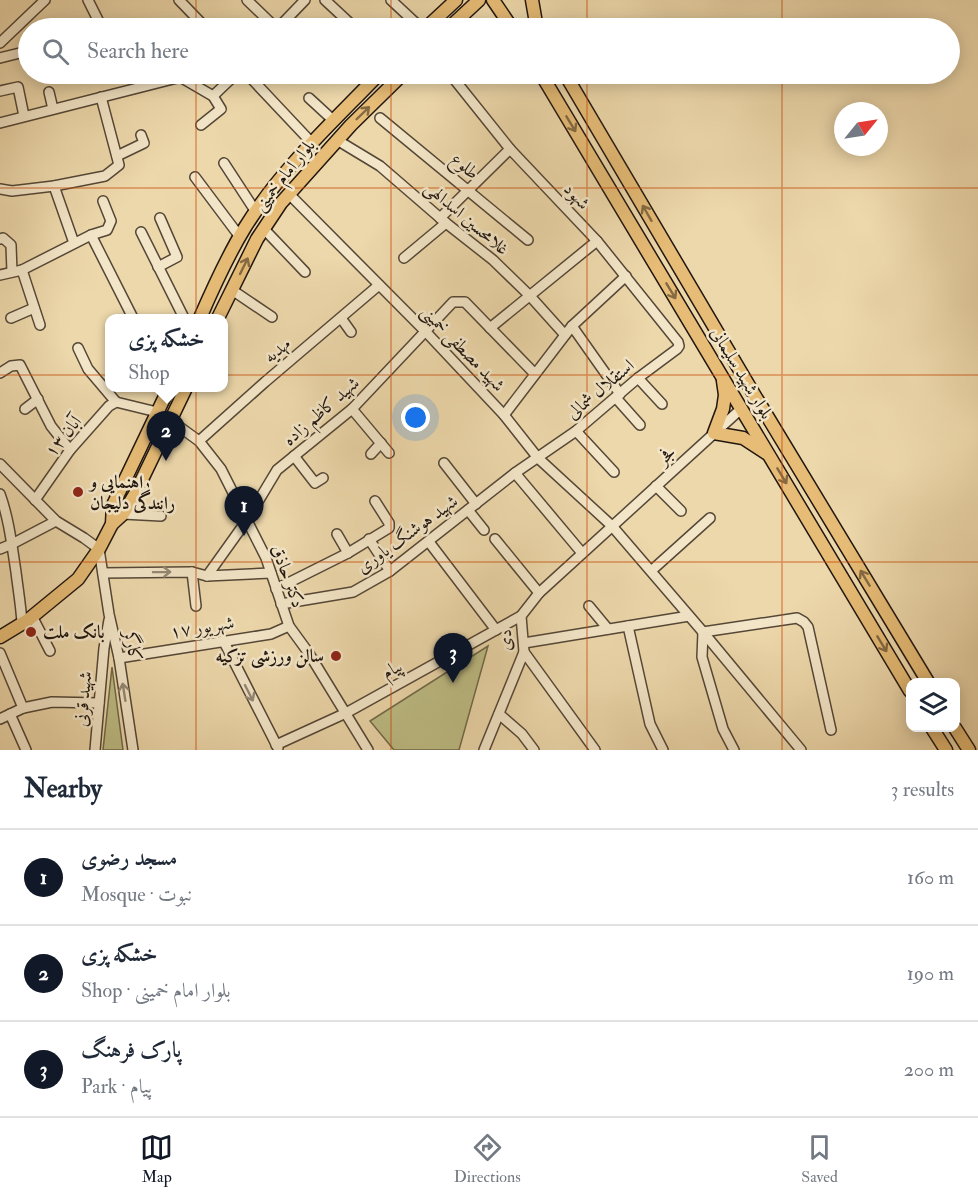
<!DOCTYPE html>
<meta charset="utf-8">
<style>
body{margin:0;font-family:"IM FELL Double Pica",Amiri,serif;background:#f6f6f7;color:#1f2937}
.controls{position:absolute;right:18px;bottom:18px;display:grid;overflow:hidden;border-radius:12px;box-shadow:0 3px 15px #0003}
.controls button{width:54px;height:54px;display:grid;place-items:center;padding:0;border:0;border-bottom:2px solid #e0e1e3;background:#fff;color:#1f2937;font:30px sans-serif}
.compass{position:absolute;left:834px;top:102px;width:54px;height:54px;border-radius:50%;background:#fff;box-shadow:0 3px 15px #0003;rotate:60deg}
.you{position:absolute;left:416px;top:418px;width:21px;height:21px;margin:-15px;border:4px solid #fff;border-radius:50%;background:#1a73e8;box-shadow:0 0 0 9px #1a73e833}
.badge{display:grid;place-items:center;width:39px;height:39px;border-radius:50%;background:#111827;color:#fff;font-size:20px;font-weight:700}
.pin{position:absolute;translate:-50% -50px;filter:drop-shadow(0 2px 3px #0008)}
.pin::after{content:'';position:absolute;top:32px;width:21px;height:18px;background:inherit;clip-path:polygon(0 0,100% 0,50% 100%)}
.popup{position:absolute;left:105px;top:314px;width:123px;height:78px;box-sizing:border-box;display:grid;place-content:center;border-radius:12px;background:#fff;filter:drop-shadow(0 2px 4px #0005);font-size:20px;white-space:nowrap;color:#747a83}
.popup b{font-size:22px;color:#1f2937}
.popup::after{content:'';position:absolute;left:50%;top:100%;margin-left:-12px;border:12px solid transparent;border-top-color:#fff}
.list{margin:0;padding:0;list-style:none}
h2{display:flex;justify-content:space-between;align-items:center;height:78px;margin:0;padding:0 24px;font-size:26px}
h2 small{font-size:20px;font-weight:400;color:#747a83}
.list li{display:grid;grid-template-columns:39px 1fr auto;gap:18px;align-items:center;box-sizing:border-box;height:96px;padding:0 24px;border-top:2px solid #e0e1e3}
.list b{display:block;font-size:22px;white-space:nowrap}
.list p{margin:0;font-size:20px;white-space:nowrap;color:#747a83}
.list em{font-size:20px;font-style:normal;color:#747a83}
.icon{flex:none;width:33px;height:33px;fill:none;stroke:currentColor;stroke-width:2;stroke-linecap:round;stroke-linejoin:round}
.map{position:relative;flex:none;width:978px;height:750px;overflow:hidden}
.search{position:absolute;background:#fff;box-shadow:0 3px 15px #0003;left:18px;right:18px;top:18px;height:66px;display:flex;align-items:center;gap:15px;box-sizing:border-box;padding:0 21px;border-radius:33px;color:#747a83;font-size:22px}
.sheet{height:366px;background:#fff}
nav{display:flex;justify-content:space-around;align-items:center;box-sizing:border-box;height:84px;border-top:2px solid #e0e1e3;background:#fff;font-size:16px;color:#747a83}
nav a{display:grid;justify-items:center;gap:3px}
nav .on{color:#111827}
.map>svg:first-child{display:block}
.green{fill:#bebd85;stroke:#706a4a;stroke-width:1.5}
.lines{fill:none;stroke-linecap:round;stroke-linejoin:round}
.minor-casing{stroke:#544737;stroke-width:12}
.major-casing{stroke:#211710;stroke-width:15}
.minor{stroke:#f3e6c8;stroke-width:9}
.major{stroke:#e6bc76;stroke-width:12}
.oneway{stroke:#846a43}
.oneway2{stroke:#948975}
.grid{fill:none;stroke:#ca4f0d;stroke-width:1.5;stroke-opacity:0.55}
.poi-dot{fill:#8f2418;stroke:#f3e6c8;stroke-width:2}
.labels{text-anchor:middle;stroke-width:5;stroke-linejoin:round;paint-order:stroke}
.street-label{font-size:18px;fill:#211710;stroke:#f3e6c8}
.poi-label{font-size:18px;font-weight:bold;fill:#211710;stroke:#f3e6c8;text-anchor:start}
</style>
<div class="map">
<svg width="978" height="750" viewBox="0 0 978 750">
<rect width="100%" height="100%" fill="#edd8ab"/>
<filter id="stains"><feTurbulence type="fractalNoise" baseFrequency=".00333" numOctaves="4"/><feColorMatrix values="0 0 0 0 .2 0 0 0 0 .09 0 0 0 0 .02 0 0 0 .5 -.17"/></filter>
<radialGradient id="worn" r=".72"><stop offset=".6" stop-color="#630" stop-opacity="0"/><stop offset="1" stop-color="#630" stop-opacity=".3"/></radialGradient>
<g class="green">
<polygon points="488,646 459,750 394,750 370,721"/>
<polygon points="112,667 123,750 103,750"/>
</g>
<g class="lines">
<g class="minor-casing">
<g id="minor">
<polyline points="88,0 102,28"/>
<polyline points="179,0 206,28"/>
<polyline points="247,0 276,28"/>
<polyline points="325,0 355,28"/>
<polyline points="391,0 421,28"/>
<polyline points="278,28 305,0"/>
<polyline points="0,43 45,0"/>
<polyline points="0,58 28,51"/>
<polyline points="247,74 312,143"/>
<polyline points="177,75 213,96 221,109 201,125"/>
<polyline points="0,91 18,87 24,116"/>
<polyline points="49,92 53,109"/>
<polyline points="213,96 236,74"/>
<polyline points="309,98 334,121"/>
<polyline points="380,118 528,240"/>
<polyline points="0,123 181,77"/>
<polyline points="337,140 380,166 446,223 493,260 530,296 565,335"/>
<polyline points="117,156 144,143 141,135"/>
<polyline points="224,163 256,212"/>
<polyline points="195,177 240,237"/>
<polyline points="54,186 74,243"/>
<polyline points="0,189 12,191 54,186 105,176 119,165 101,97"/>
<polyline points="289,194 426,332 504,415 538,458 612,526 703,632 801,750"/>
<polyline points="440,218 510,149"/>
<polyline points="264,229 305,272"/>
<polyline points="141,232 184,318"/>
<polyline points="91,235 133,318"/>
<polyline points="0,239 3,238 11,245 12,272"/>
<polyline points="404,258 446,223"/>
<polyline points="158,267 177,257 160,218"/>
<polyline points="22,270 40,325"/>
<polyline points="0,275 22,270 91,235 107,230 111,221 103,201"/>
<polyline points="232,290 272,317"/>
<polyline points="11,318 34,308"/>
<polyline points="341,318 351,332"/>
<polyline points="572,326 620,394"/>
<polyline points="490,328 597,241"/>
<polyline points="78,348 88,369 116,402"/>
<polyline points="0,373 11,366 20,365 51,426 70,450"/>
<polyline points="638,378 662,404"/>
<polyline points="616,398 640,425"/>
<polyline points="25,409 38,399"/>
<polyline points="352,409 389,453"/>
<polyline points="504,415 572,326 626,276"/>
<polyline points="170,420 199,441 221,469 266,558 289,626 308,652 368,750"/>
<polyline points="576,431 614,472"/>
<polyline points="199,441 265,382 379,285"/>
<polyline points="371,454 381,443"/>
<polyline points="294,456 315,483 323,478"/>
<polyline points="444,463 476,504"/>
<polyline points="0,464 56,521 84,538 99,549 109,614 119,658 133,750"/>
<polyline points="515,473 582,553"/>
<polyline points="656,486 681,511"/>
<path d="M0 494C9 519 12 546 16 572 18 589 21 606 22 623"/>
<polyline points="35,500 70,450 109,406 116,402 157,412"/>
<polyline points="468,510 484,530"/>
<polyline points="123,514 161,516"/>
<polyline points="337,534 348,553"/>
<polyline points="369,539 390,571"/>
<polyline points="495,539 539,593"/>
<polyline points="429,542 496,630"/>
<polyline points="0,549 12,544 56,521"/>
<polyline points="651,571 710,518"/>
<polyline points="192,572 196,606"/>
<polyline points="103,573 192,572 207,576 271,573"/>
<polyline points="207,576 247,520 277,470 352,409 453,302 465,302 535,374"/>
<polyline points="276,589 348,553 389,528 389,523 375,501"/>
<polyline points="281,604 353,592 390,571 515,473 576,431 638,378 677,349 679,346 678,342 597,241 510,149 450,74"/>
<polyline points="589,606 608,629"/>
<polyline points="32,616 50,651"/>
<polyline points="628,626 650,724 663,750"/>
<polyline points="703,632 797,618 804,622 808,627 831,730"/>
<polyline points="703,632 702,657 723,729 734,750"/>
<polyline points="223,640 278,748"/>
<polyline points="524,643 689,616"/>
<polyline points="524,652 595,750"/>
<polyline points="0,653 23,708"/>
<polyline points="119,658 271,634 289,626"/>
<polyline points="10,714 26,750"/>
<polyline points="499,714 522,734 534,750"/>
<polyline points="0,719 23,708 52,702 99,703"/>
<polyline points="276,745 346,713 521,616"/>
<polyline points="95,750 104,648 109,620"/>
<polyline points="484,750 524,652 521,616 539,593 742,408"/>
</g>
</g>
<g class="major-casing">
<g id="major">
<polyline points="493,0 512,28"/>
<polyline points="532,0 536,23 539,28"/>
<polyline points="426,28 456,0"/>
<polyline points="449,28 479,0"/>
<path d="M455 28C469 24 482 26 496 28"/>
<polyline points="541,74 910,691"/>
<polyline points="565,74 755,396 928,682"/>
<path d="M200 318C213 288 227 257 244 229 280 170 332 123 379 74"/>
<polyline points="218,318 257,239 281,203 351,125 403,74"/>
<polyline points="723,381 725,395 723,409 714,433 743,438 766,453"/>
<polyline points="112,524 123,514 135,494 186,388"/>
<polyline points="0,637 28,620 78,579 99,549 112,524 113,505 169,388"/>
<polyline points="932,728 946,750"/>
<polyline points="955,728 969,750"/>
</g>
</g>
<use href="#minor" class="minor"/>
<use href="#major" class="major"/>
</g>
<defs><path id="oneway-shaft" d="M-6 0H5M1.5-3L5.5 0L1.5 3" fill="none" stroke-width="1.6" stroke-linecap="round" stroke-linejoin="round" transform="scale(1.5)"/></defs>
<g class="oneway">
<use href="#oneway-shaft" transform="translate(363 113) rotate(-44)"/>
<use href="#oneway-shaft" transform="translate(571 124) rotate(59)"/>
<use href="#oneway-shaft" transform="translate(647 213) rotate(-120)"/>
<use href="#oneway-shaft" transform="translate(244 266) rotate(-64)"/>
<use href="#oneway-shaft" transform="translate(671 291) rotate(59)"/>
<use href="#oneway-shaft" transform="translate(782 476) rotate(59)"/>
<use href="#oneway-shaft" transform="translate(865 578) rotate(-121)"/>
<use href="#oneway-shaft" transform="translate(882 644) rotate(59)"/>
</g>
<g class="oneway2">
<use href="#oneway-shaft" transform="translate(162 572) rotate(-1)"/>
<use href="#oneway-shaft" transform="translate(124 692) rotate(-99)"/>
<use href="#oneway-shaft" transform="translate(249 693) rotate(63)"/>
</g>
<path class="grid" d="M196 0V28M391 0V28M587 0V28M782 0V28M196 74V750M391 74V750M587 74V750M782 74V750M0 188H978M0 375H978M0 562H978"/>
<g class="poi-dot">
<circle cx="78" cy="492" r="6"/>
<circle cx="31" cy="632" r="6"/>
<circle cx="336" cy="656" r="6"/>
</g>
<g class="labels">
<g class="street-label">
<text transform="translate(465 166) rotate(40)" y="6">طلوع</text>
<text transform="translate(284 175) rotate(-51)" y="6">بلوار امام خمینی</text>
<text transform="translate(577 196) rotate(47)" y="6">شهود</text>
<text transform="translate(467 218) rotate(40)" y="6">غلامحسین اسدالهی</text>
<text transform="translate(463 348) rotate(46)" y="6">شهید مصطفی خمینی</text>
<text transform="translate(277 350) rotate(-40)" y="6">مهدیه</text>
<text transform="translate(742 373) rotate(59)" y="6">بلوار شهید سلیمانی</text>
<text transform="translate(600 389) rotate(-40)" y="6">استقلال شمالی</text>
<text transform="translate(321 411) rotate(-41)" y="6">شهید کاظم زاده</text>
<text transform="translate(63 436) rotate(-51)" y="6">۱۳ آبان</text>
<text transform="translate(666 455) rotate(-42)" y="6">فجر</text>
<text transform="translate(407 534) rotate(-36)" y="6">شهید هوشنگ یاوری</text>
<text transform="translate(288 576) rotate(70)" y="6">دکتر حاذق</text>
<text transform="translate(202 627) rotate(-9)" y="6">۱۷ شهریور</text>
<text transform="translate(505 640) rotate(-89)" y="6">دی</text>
<text transform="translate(133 646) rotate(79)" y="6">کارگر</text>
<text transform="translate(392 669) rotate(-29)" y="6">پیام</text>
<text transform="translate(83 699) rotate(-85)" y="6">شهید قرنی</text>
</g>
<g class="poi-label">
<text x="90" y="488">راهنمایی و<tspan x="90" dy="21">رانندگی دلیجان</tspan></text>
<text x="43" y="638">بانک ملت</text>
<text x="324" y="662" text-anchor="end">سالن ورزشی تزکیه</text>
</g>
</g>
<rect width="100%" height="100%" filter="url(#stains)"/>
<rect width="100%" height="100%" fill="url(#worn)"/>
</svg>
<div class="controls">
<button><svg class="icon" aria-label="layers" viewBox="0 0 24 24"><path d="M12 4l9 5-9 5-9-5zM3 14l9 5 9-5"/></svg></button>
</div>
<svg class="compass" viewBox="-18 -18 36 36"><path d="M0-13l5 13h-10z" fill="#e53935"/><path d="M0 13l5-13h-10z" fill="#747a83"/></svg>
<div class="you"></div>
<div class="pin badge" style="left:244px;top:536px">1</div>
<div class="pin badge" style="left:166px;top:461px">2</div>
<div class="popup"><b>خشکه پزی</b>Shop</div>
<div class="pin badge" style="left:453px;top:683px">3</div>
<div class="search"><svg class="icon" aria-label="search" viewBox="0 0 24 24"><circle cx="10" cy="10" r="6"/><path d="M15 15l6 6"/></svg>Search here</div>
</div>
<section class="sheet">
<h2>Nearby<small>3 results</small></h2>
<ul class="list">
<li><span class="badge">1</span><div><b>مسجد رضوی</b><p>Mosque · نبوت</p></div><em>160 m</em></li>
<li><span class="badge">2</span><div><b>خشکه پزی</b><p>Shop · بلوار امام خمینی</p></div><em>190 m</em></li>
<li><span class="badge">3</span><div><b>پارک فرهنگ</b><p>Park · پیام</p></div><em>200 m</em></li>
</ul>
</section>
<nav>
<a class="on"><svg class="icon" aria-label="map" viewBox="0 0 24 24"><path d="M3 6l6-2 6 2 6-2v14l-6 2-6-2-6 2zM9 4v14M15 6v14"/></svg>Map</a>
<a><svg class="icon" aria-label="directions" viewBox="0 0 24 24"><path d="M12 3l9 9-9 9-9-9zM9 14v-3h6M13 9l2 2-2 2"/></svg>Directions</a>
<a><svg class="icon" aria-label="saved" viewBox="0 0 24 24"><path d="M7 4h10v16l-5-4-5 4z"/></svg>Saved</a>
</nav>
